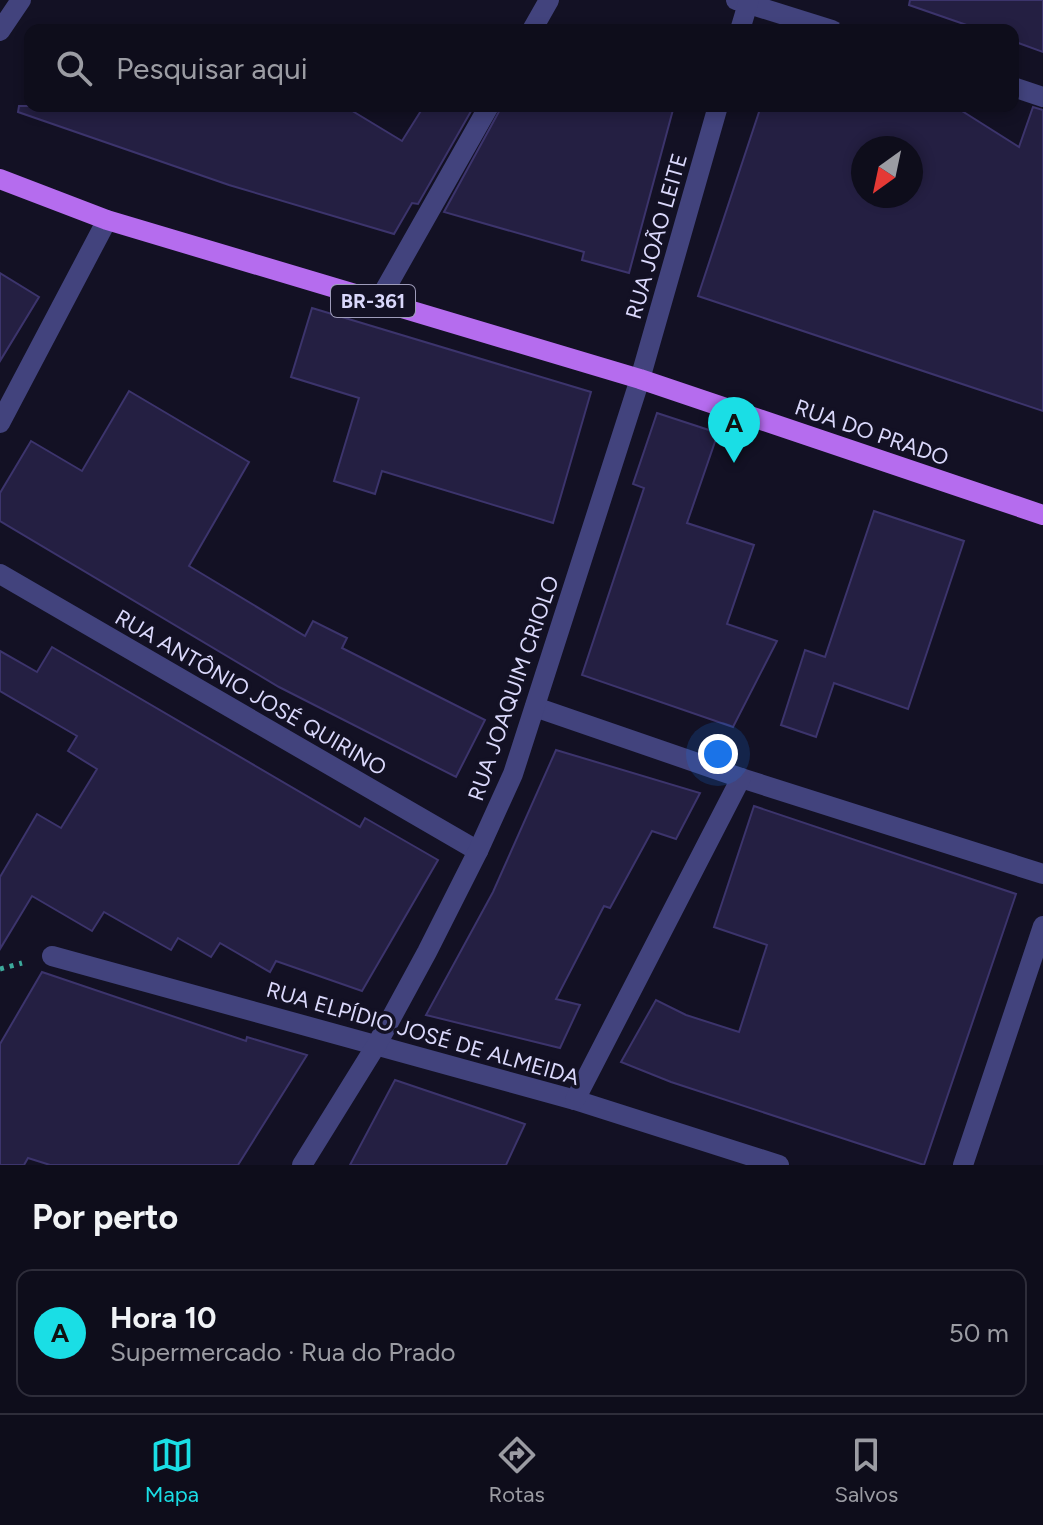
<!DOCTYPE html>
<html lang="pt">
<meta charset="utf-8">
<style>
body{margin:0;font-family:Figtree,sans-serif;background:#1c1b28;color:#f1f3f6}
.compass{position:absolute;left:851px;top:136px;width:72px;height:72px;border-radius:50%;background:#0e0d1b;box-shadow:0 4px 12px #0003;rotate:213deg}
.you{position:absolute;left:718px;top:754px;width:28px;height:28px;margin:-20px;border:6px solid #fff;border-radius:50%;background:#1a73e8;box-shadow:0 0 0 12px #1a73e833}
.badge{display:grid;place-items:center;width:52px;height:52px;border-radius:50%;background:#1adee5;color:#111;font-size:26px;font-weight:700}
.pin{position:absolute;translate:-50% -66px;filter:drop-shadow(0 2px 4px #0008)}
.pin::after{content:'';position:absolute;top:42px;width:28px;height:24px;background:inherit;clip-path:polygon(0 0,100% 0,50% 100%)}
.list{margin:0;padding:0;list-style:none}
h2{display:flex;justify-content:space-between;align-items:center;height:104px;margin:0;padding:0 32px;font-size:34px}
h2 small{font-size:26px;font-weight:400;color:#9b9ca3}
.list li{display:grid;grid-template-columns:52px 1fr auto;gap:24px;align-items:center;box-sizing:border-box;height:128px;margin:0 16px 16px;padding:0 16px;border:2px solid #2e2d3a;border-radius:16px}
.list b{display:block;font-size:30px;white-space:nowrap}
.list p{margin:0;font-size:26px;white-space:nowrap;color:#9b9ca3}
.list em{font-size:26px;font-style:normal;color:#9b9ca3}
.icon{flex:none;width:44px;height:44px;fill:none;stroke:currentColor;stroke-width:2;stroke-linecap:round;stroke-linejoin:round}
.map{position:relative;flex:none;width:1043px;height:1165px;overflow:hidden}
.search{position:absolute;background:#0e0d1b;box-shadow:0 4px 12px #0003;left:24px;right:24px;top:24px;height:88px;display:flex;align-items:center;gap:20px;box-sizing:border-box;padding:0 28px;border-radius:16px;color:#9b9ca3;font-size:30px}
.sheet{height:248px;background:#0e0d1b}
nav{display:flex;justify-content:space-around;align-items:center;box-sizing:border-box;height:112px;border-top:2px solid #2e2d3a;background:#0e0d1b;font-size:22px;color:#9b9ca3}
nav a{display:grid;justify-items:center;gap:4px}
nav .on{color:#1adee5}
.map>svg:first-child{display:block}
.building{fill:#241f42;stroke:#3c346c;stroke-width:2;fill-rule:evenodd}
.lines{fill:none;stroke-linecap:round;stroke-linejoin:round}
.path{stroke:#3daa9c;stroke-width:5;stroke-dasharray:4 6;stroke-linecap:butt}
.minor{stroke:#42437d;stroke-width:20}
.major{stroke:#b56cee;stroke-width:20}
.labels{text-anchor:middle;stroke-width:7;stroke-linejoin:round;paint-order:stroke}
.shield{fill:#131124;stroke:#9e9cba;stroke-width:2}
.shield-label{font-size:20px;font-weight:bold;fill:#dad8fb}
.street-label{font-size:22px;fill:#dad8fb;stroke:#131124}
</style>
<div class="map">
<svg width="1043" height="1165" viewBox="0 0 1043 1165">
<rect width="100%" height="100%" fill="#131124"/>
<g class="building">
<polygon points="910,0 1043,0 1043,52 1013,41 1013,30 981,30 909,5"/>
<polygon points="19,106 344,106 402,141 424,106 474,106 418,204 412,203 394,234 229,185 18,112"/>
<polygon points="502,106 674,106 629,273 582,260 584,252 444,212"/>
<path d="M761 106H954L1019 147 1033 107 1043 110V411L698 296ZM863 148H911V196H863Z"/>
<polygon points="0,273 39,297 0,361"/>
<polygon points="312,308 591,392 553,523 382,471 375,494 334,481 359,398 291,377"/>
<polygon points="129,391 249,462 189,566 305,636 313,621 347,638 342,648 485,720 456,777 279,687 0,521 0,493 31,441 82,471"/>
<polygon points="657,413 718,433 687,523 754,545 727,624 777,641 733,727 582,675 644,488 633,484"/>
<polygon points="874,511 964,541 908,709 834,683 816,737 781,725 805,650 825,657"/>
<polygon points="52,647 360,827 365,818 438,860 362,991 276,961 270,972 220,943 211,957 178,938 171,950 104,912 92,931 32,896 0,949 0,877 37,814 61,828 97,769 68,751 77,736 0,691 0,651 37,672"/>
<polygon points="556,750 700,793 676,839 652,831 610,908 604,906 556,999 580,1005 560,1048 426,1015 493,892"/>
<polygon points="754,806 1016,894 924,1165 671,1082 621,1062 656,1000 686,1015 739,1032 767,945 714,927"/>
<polygon points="42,972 246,1041 247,1037 307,1055 238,1165 50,1165 28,1158 24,1165 0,1165 0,1044"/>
<polygon points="395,1080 525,1124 506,1165 350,1165"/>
</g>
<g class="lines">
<polyline class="path" points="0,969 22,963"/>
<g class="minor">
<polyline points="736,0 832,30"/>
<polyline points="532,30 549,0"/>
<polyline points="740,30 749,0"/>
<polyline points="0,31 21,0"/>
<polyline points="1013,87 1043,97"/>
<polyline points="378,302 489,106"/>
<polyline points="0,423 107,220"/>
<polyline points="0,574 478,851"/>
<polyline points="535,707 741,778 1043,874"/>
<polyline points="52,956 575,1100 779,1165"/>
<polyline points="575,1100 741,778"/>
<polyline points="302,1165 377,1044 427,952 478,851 513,774 640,379 718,106"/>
<polyline points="963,1165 1043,926"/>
</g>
<polyline class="major" points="0,179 107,220 640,379 1043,515"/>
</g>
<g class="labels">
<rect class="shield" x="331" y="285" width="84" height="32" rx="6"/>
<g class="shield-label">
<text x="373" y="308">BR-361</text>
</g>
<g class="street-label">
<text transform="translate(656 236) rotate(-74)" y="8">RUA JOÃO LEITE</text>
<text transform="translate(872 432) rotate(19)" y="8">RUA DO PRADO</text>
<text transform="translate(513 688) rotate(-71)" y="8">RUA JOAQUIM CRIOLO</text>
<text transform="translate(251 692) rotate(30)" y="8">RUA ANTÔNIO JOSÉ QUIRINO</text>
<text transform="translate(423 1033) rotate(16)" y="8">RUA ELPÍDIO JOSÉ DE ALMEIDA</text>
</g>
</g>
</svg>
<svg class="compass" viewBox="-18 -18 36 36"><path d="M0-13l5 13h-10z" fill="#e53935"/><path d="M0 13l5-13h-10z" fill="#9b9ca3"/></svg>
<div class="you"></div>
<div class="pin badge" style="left:734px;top:463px">A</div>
<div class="search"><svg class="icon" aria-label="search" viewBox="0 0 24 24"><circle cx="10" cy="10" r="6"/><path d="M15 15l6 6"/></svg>Pesquisar aqui</div>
</div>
<section class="sheet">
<h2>Por perto<small></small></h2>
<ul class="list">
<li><span class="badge">A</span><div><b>Hora 10</b><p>Supermercado · Rua do Prado</p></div><em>50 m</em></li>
</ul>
</section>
<nav>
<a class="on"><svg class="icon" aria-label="map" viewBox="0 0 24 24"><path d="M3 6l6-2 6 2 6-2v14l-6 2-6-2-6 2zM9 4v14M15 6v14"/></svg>Mapa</a>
<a><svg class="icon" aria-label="directions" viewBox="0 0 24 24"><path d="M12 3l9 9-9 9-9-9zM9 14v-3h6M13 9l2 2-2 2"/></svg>Rotas</a>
<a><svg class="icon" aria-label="saved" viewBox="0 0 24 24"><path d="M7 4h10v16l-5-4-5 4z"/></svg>Salvos</a>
</nav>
